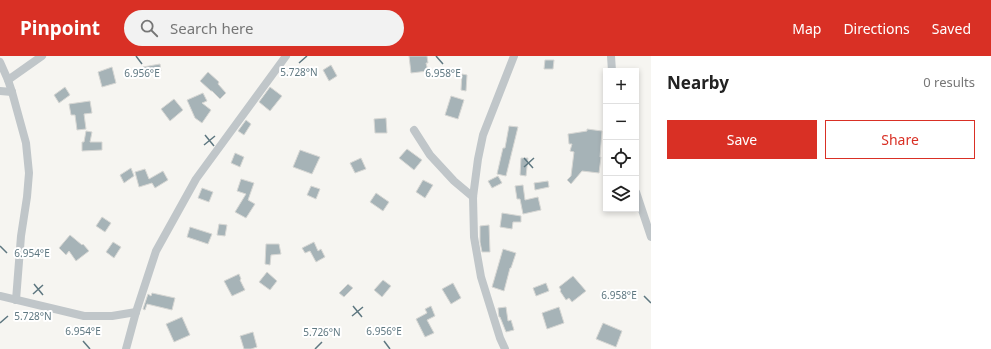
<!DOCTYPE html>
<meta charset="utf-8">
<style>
body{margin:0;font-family:"Noto Sans",sans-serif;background:#f2f2f2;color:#222}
.controls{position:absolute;right:12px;top:12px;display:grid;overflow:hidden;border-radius:0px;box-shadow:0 2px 6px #0003}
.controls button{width:36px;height:36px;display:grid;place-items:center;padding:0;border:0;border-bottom:1px solid #e0e0e0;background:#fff;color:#222;font:20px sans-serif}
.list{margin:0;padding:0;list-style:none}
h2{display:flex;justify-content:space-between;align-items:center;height:52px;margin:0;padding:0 16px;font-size:17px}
h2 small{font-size:13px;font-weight:400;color:#767676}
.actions{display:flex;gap:8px;padding:12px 16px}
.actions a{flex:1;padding:9px 0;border:1px solid #d93025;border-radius:0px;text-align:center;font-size:14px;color:#d93025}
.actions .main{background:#d93025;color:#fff}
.icon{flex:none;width:22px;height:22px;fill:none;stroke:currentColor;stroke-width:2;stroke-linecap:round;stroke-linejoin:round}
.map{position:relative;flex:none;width:651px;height:293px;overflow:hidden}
header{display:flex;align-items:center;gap:24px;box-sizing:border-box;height:56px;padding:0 20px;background:#d93025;color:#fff}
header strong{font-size:19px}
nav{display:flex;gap:22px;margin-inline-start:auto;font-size:14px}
.search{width:280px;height:36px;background:#f2f2f2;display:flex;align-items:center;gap:10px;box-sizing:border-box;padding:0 14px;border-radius:22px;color:#767676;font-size:15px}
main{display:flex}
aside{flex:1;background:#fff}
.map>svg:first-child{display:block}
.building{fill:#a6b3b7;stroke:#d7d7d4}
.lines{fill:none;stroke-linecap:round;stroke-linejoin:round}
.minor{stroke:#c0c6c9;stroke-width:8}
.ticks{fill:none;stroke:#5e7780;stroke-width:1.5}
.ticks-label{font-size:10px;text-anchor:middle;fill:#5e7780;stroke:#fff;stroke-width:4;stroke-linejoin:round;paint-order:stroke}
</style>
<header>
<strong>Pinpoint</strong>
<div class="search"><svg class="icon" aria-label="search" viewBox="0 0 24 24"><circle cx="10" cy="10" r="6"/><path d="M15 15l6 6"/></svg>Search here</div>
<nav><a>Map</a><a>Directions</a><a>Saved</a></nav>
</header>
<main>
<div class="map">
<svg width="651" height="293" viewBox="0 0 651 293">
<rect width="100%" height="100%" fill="#f6f5f1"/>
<g class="building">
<polygon points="409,0 427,0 428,7 426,7 428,15 411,17"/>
<polygon points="545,4 554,4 553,13 544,13"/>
<polygon points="160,8 161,15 144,18 143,11"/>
<polygon points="331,9 337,20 329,25 323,14"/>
<polygon points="112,11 116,27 102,31 98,16"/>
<polygon points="208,16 219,26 218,28 226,37 220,43 212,35 211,35 200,25"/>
<polygon points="462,18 467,19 466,35 461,34"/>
<polygon points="65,31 70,39 59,47 54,39"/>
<polygon points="270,31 282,40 270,55 259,46"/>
<polygon points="203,37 207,45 202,47 211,54 202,67 195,62 187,44"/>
<polygon points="451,40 464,44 458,63 445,59"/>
<polygon points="174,43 183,54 170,65 161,53"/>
<polygon points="90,45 92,57 84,58 86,73 77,74 75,59 71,59 69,48"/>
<polygon points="386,62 387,77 375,77 374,63"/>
<polygon points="246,64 251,68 244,79 238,75"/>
<polygon points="509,70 518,71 506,120 497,118 503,92 505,92"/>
<polygon points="587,73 602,75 600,101 601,101 599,117 582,115 571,128 567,124 571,120 574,96 570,95 572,88 569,88 568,78 587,75"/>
<polygon points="86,75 92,76 90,86 102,86 102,94 82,95 82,86 84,86"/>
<polygon points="407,93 422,104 414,114 399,102"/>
<polygon points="300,94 320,101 312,118 293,111"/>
<polygon points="235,97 244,101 240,111 231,107"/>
<polygon points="361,102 366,113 355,117 350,107"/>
<polygon points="521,102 528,102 526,120 520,119"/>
<polygon points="131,112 134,120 124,127 120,119"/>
<polygon points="145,113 149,123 163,115 168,124 155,132 152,127 139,131 135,116"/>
<polygon points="498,120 502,127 492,132 488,125"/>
<polygon points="241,123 254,127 248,144 255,148 246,162 235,156 246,138 237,135"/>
<polygon points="423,124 433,129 425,142 416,136"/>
<polygon points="548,125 549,131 535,134 534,127"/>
<polygon points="523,129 525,144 538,141 541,154 523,158 520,143 517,143 515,130"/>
<polygon points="311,130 320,133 316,143 307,139"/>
<polygon points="202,132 213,136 209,146 198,142"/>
<polygon points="376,137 389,146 383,155 370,146"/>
<polygon points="502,157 521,160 521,166 513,166 512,173 500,171"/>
<polygon points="102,161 111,167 105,176 96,170"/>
<polygon points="219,168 227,169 225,180 217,179"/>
<polygon points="489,169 490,196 482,196 480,186 480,170"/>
<polygon points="190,171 212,178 208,188 187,181"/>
<polygon points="70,179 82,189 83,188 89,195 76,205 69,195 66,199 59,192"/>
<polygon points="113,186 121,191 114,202 106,196"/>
<polygon points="314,186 318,195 321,193 325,201 316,206 310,195 305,197 302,192"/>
<polygon points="266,188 279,188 281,198 271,199 270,209 265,208"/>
<polygon points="503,193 516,197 511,212 510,212 504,235 492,231"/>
<polygon points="267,216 277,225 270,234 259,226"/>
<polygon points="239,218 241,223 240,224 245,234 232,240 224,225"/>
<polygon points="573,220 586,235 572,246 569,242 566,244 560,235 561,234 559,231"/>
<polygon points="383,224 391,230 382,241 374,234"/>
<polygon points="453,227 461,242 451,248 442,233"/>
<polygon points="546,227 549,235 536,240 533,232"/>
<polygon points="348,228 353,232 344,241 339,237"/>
<polygon points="152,237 175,242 172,254 147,248 145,254 143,253 148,238 151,240"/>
<polygon points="431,250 435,260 427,264 434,277 425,281 416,263 427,257 425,253"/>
<polygon points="506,251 508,265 511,264 514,274 506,276 500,261 499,261 498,252"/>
<polygon points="559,251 564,267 547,273 542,257"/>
<polygon points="182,261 190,279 174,286 166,268"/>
<polygon points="603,267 622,275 616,291 596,283"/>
<polygon points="253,276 257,291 251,293 244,293 240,280"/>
</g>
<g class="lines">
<g class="minor">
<polyline points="611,0 612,15"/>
<polyline points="0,6 8,24 12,36 26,87 29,117 27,141 21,180 16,244"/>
<polyline points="8,24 42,0"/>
<polyline points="0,35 12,36"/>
<polyline points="414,74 430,99 454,125 473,141"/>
<polyline points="636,136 651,181"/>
<polyline points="0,240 84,260 112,260 136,256"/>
<polyline points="126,293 136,256 156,195 196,123 286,0"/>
<polyline points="505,293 500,282 481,221 474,181 473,141 478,103 483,79 514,0"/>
</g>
</g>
<path class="ticks" d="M136 0 142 8M436 0 443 8M299 7 307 0M205 79 214 90M204 89 215 80M524 102 533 112M524 111 534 102M0 190 7 197M34 228 43 239M33 238 43 229M644 240 651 247M353 250 362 261M352 260 363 251M0 267 8 260M83 285 90 293M384 285 390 293M315 293 322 286"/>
<g class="ticks-label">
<text x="299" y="20">5.728°N</text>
<text x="142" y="21">6.956°E</text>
<text x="443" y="21">6.958°E</text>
<text x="32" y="201">6.954°E</text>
<text x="619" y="243">6.958°E</text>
<text x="33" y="264">5.728°N</text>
<text x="83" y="279">6.954°E</text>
<text x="384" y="279">6.956°E</text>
<text x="322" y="280">5.726°N</text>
</g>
</svg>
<div class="controls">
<button>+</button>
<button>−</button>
<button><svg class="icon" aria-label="locate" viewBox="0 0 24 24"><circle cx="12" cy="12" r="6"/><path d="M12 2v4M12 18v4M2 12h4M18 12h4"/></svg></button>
<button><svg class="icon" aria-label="layers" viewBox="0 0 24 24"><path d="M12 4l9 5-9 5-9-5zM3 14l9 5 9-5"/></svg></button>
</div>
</div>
<aside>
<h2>Nearby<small>0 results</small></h2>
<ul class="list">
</ul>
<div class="actions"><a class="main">Save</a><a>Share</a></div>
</aside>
</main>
